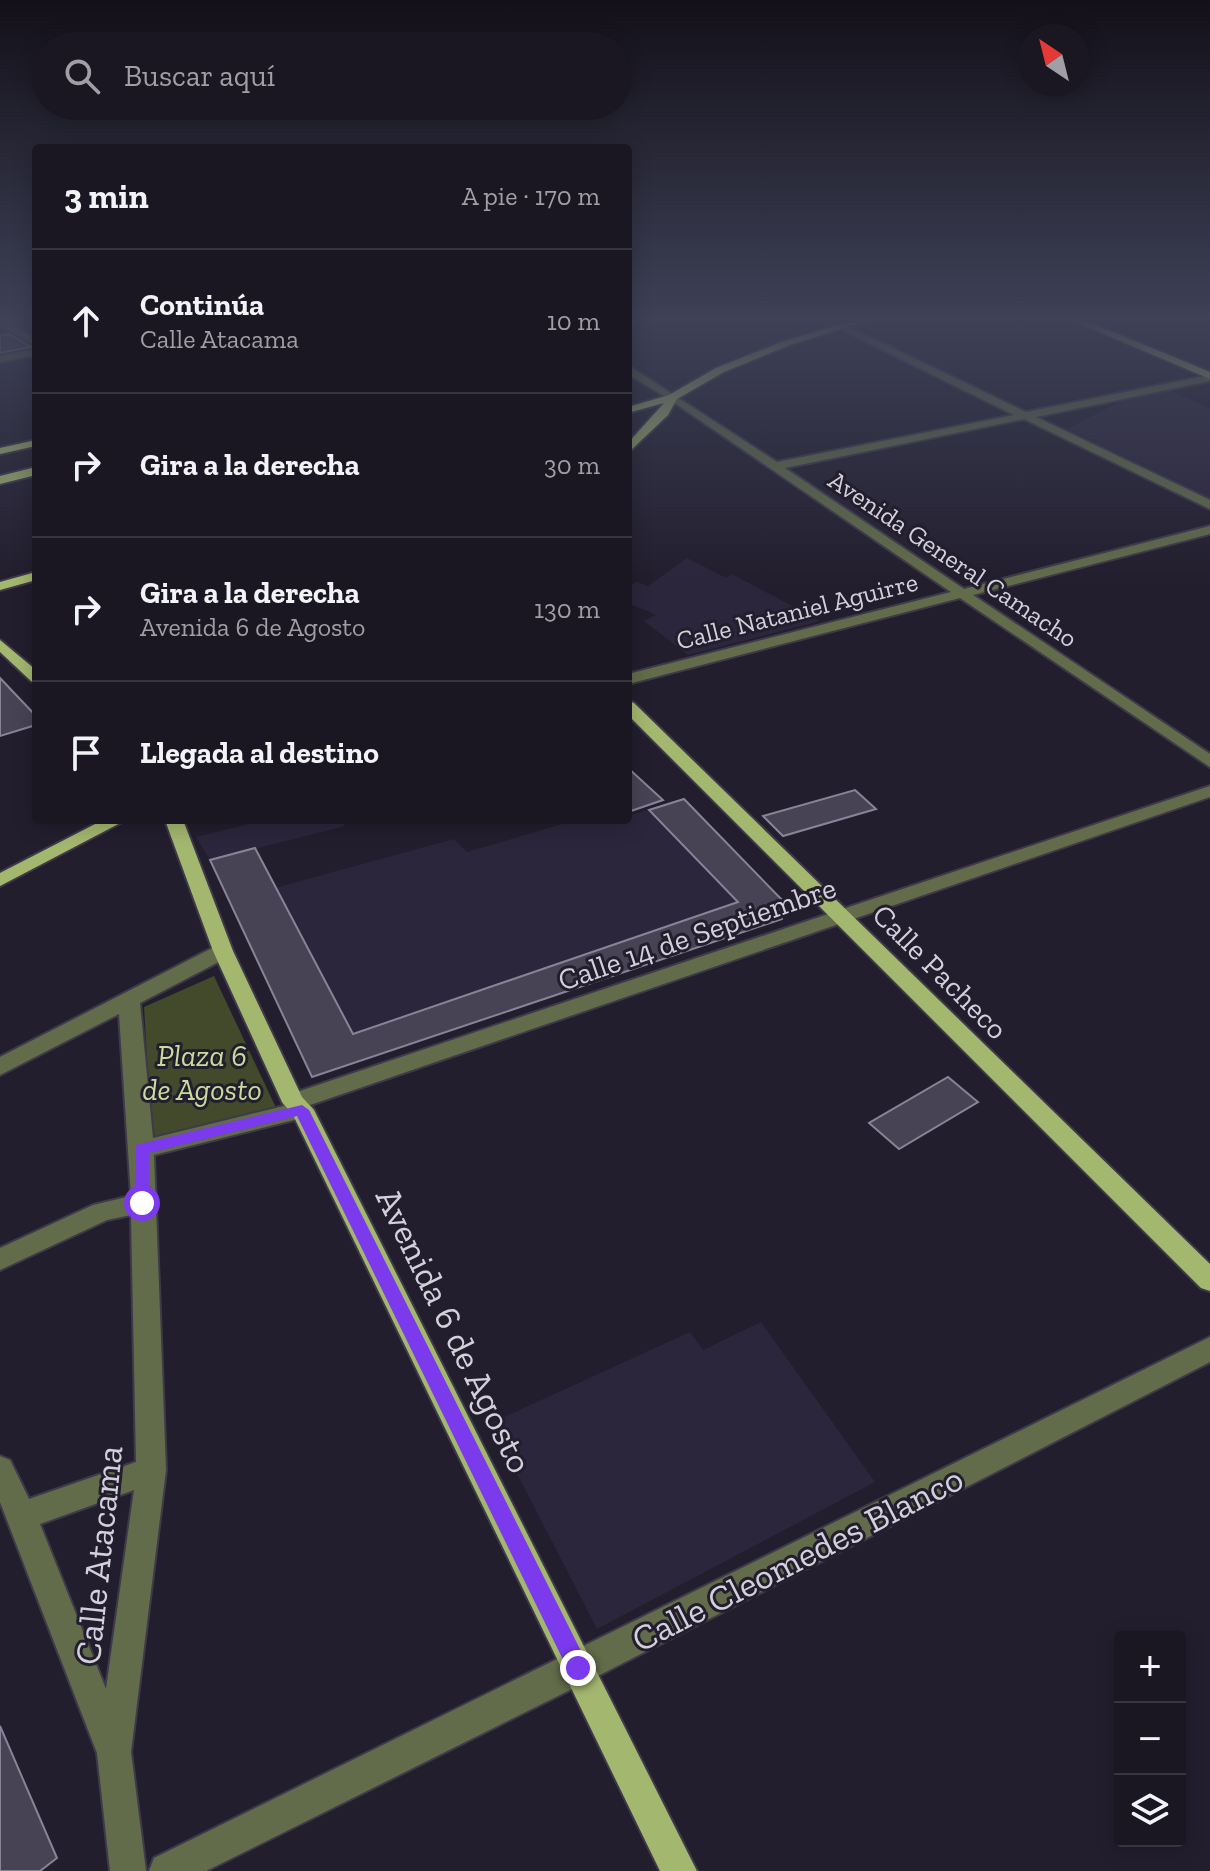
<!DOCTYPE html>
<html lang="es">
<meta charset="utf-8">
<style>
body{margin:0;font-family:"Zilla Slab",serif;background:#231f2a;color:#f1f3f6}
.controls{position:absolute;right:24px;bottom:24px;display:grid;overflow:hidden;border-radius:8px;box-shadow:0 4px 20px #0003}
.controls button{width:72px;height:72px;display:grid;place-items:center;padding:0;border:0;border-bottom:2px solid #383540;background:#1a1622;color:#f1f3f6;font:40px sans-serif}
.compass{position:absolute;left:1018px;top:24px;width:72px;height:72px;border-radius:50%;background:#1a1622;box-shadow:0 4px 20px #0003;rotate:325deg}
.stop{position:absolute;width:24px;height:24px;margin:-18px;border:6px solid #7c3aed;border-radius:50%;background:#fff}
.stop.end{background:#7c3aed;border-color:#fff;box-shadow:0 2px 8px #0008}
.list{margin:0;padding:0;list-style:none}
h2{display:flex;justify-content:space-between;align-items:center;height:104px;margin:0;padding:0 32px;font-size:34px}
h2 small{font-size:26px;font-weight:400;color:#9f9fa5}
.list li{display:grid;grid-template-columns:52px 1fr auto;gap:24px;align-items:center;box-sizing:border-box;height:144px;padding:0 32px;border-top:2px solid #383540}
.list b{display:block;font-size:30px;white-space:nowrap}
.list p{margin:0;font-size:26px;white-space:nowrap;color:#9f9fa5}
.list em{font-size:26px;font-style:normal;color:#9f9fa5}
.icon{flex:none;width:44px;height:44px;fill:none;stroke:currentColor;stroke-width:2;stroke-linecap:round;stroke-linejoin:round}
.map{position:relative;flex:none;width:1210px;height:1871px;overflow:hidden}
.search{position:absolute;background:#1a1622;box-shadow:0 4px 20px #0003;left:32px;top:32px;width:600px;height:88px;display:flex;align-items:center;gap:20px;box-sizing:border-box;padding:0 28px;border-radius:44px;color:#9f9fa5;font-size:30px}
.panel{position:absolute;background:#1a1622;box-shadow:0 4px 20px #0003;left:32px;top:144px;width:600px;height:680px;border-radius:8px}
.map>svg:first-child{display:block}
.built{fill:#2c263c}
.green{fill:#424a2b}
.building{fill:#474354;stroke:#888497;stroke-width:2}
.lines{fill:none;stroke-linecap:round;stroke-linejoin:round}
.minor-casing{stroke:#3e3a4a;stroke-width:4}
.major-casing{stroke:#3e3a4a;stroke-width:4}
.minor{fill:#626c4a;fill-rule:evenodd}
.major{fill:#a4b76f;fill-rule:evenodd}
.route{fill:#7c3aed}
.labels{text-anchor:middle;stroke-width:6;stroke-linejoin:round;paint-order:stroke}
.far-street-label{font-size:26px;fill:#d3d0db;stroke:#221e2e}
.street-label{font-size:30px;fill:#d3d0db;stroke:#221e2e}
.park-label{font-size:30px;font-style:italic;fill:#c9db9b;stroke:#221e2e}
.near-street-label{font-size:36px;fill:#d3d0db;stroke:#221e2e}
</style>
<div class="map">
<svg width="1210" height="1871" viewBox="0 0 1210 1871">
<rect width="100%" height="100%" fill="#221e2e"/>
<g class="built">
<polygon points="1170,390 1210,409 1210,498 1067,429 1121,401"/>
<polygon points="687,558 726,578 732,574 820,621 688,655 644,621 656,615 628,603 628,587 636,582 648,586"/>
<polygon points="684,799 783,901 782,919 367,1059 275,888 454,839 467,852 576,820 595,820 598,824 628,820 628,816"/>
<polygon points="265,820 351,820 342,827 210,860 196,837"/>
<polygon points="761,1322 875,1482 597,1629 491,1423 690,1332 703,1350"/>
</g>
<polygon class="green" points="214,976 278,1112 152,1143 144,1007"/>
<g class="building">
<polygon points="9,334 31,347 0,353 0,335"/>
<polygon points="0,678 36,716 36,725 0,736"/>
<polygon points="628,768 663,800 628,812"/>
<polygon points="855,790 876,809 783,836 763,816"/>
<polygon points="684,799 783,901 782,919 312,1077 210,860 255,848 353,1034 738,902 649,810"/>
<polygon points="948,1077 978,1102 899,1149 869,1123"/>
<polygon points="0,1726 57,1858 40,1871 0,1871"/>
</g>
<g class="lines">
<g class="minor-casing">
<g id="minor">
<polygon points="0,318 36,339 36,346 0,325"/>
<polygon points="818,318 830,318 1026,412 1210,375 1210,381 1036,417 1210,500 1210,509 1024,419 785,468 964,589 1210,526 1210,534 973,595 1210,754 1210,767 960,598 628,684 628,674 951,592 669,399 628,374 628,367 632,368 777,462 1014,415"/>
<polygon points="36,349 36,355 0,362 0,356"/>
<path d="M1210 786V797L310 1105 314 1110 310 1116 154 1155 166 1470 131 1752 146 1871H110L97 1753 0 1502V1456L10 1460 29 1499 136 1462 131 1215 107 1220 0 1270V1248L93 1205 131 1196 119 1014 0 1075V1057L216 946H230L233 951 230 956 140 1003 153 1138 284 1106 282 1102 285 1096ZM134 1490 106 1689 40 1524Z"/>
<polygon points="1210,1337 1210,1362 590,1680 206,1871 149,1871 154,1858"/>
</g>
</g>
<g class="major-casing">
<g id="major">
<polygon points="628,318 641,318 628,323"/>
<polygon points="861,318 876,318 790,345 724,372 677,399 668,415 628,453 628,443 664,403 628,413 628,407 669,395 716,368 784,341"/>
<polygon points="1066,318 1079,318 1210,372 1210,379"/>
<polygon points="36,440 36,446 0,454 0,448"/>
<polygon points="36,467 36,475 0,484 0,476"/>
<polygon points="36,572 36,580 0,590 0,582"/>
<polygon points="0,640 36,670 36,683 31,681 0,652"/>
<polygon points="628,701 634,703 1210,1264 1210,1291 1201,1288 628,715"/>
<polygon points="103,820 126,820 0,886 0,873"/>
<polygon points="165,820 183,820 233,951 302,1097 314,1110 697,1871 660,1871 293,1115 282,1102 213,951"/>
</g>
</g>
<use href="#minor" class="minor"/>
<use href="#major" class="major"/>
</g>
<linearGradient id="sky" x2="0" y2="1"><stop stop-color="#131019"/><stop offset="0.55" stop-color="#3e4157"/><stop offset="1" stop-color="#3e4157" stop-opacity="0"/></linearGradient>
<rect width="1210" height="580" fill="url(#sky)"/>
<polygon class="route" points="302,1105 309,1110 586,1661 589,1668 586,1676 578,1679 571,1676 297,1116 149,1153 150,1203 142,1209 134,1203 136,1145"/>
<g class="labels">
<g class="far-street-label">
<text transform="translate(953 559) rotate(34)" y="9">Avenida General Camacho</text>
<text transform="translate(797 611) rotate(-14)" y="9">Calle Nataniel Aguirre</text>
</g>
<g class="street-label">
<text transform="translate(697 934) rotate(-19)" y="10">Calle 14 de Septiembre</text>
<text transform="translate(940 972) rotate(45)" y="10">Calle Pacheco</text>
</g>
<g class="park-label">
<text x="202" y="1066">Plaza 6<tspan x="202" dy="34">de Agosto</tspan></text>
</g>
<g class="near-street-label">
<text transform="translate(455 1330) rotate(64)" y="13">Avenida 6 de Agosto</text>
<text transform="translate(98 1555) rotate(-84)" y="13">Calle Atacama</text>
<text transform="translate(797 1558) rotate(-27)" y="13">Calle Cleomedes Blanco</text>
</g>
</g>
</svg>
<div class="controls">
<button>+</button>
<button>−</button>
<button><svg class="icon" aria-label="layers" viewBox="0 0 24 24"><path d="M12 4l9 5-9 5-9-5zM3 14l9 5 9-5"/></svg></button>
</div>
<svg class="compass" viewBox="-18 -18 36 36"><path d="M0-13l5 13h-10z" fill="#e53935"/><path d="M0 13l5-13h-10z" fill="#9f9fa5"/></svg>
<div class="stop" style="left:142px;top:1203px"></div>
<div class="stop end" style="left:578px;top:1668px"></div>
<div class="search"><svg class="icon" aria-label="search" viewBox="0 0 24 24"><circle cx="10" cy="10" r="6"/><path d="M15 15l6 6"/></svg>Buscar aquí</div>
<section class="panel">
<h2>3 min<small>A pie · 170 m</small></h2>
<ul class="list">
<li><svg class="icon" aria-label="ahead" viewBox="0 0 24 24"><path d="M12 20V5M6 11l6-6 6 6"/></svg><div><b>Continúa</b><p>Calle Atacama</p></div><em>10 m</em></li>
<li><svg class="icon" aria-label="right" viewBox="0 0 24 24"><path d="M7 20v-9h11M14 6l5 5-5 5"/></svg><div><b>Gira a la derecha</b></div><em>30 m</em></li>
<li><svg class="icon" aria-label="right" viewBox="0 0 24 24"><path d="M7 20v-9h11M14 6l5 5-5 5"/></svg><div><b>Gira a la derecha</b><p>Avenida 6 de Agosto</p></div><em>130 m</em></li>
<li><svg class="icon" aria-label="arrive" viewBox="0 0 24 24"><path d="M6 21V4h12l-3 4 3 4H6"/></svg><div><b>Llegada al destino</b></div></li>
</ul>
</section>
</div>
